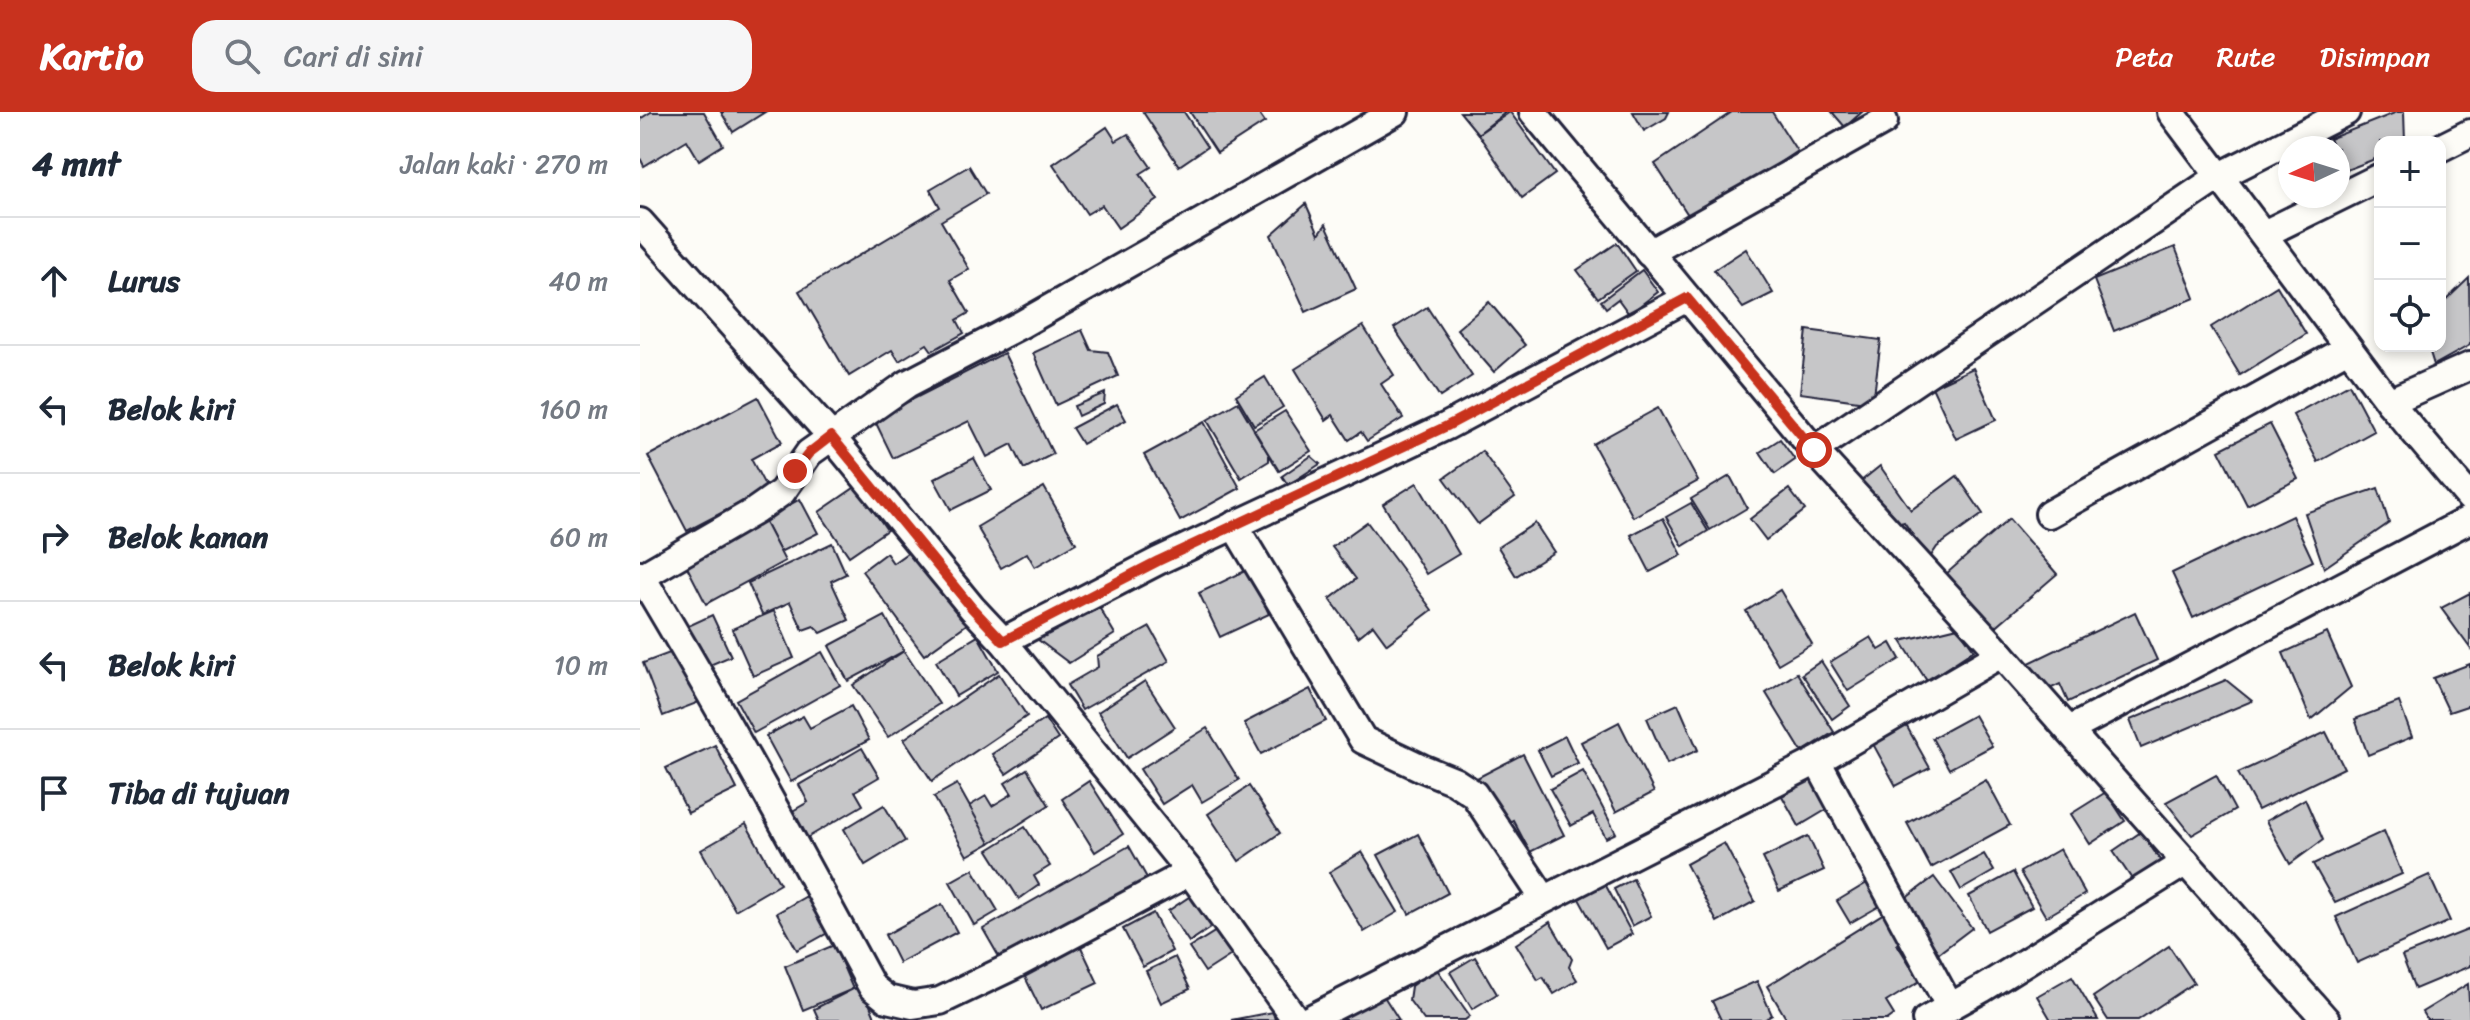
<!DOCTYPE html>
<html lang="id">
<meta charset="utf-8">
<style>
body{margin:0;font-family:Sriracha,sans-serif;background:#f6f6f7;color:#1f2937}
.controls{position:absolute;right:24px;top:24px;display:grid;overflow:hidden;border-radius:16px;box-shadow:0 4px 12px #0003}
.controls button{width:72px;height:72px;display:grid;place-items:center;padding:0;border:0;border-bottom:2px solid #e0e1e3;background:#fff;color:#1f2937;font:40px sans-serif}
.compass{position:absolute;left:1638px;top:24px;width:72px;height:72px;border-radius:50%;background:#fff;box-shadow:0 4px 12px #0003;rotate:266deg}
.stop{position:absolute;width:24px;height:24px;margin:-18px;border:6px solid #c8321e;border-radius:50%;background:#fff}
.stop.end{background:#c8321e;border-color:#fff;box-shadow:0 2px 8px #0008}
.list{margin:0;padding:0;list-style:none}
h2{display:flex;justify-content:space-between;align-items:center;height:104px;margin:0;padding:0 32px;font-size:34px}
h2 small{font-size:26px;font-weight:400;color:#747a83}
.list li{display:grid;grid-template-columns:52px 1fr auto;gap:24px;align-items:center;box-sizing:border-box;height:128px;padding:0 32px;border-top:2px solid #e0e1e3}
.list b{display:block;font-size:30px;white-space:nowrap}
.list em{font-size:26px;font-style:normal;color:#747a83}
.icon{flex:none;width:44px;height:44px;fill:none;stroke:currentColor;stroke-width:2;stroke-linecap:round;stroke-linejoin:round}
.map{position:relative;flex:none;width:1830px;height:908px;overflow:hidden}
header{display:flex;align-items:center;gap:48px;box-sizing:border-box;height:112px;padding:0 40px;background:#c8321e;color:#fff}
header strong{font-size:38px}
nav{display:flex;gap:44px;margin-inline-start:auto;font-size:28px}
.search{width:560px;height:72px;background:#f6f6f7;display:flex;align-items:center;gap:20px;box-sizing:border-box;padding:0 28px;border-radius:24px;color:#747a83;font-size:30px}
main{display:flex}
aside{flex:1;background:#fff}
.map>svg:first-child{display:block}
.building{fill:#c6c6c8;stroke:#22223b;stroke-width:2}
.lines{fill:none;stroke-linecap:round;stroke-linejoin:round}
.street-casing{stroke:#22223b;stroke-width:32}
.street{stroke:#fdfcf7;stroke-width:26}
.route{stroke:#c8321e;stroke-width:10}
</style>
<header>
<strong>Kartio</strong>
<div class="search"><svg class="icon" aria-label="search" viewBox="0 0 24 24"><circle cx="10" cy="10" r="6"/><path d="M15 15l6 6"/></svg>Cari di sini</div>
<nav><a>Peta</a><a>Rute</a><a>Disimpan</a></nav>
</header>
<main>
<aside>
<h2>4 mnt<small>Jalan kaki · 270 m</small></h2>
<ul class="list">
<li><svg class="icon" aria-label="ahead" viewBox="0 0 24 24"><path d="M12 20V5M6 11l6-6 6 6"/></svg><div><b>Lurus</b></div><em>40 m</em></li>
<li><svg class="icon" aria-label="left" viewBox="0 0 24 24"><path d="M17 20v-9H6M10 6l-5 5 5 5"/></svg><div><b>Belok kiri</b></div><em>160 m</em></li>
<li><svg class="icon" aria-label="right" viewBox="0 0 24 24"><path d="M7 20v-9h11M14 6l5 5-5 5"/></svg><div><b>Belok kanan</b></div><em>60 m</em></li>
<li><svg class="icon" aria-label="left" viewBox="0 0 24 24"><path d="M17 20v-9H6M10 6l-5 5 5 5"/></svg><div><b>Belok kiri</b></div><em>10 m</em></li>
<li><svg class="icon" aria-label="arrive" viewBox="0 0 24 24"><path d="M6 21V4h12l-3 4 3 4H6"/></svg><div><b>Tiba di tujuan</b></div></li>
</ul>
</aside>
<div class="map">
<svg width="1830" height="908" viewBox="0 0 1830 908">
<rect width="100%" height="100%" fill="#fdfcf7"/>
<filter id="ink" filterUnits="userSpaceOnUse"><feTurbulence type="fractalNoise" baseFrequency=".0125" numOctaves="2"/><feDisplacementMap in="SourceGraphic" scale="16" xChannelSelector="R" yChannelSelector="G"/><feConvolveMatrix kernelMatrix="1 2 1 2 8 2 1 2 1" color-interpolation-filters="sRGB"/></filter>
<g filter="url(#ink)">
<g class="building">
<polygon points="11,0 64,0 83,33 59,48 47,28 4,54 0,46 0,7"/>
<polygon points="81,0 125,0 93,20"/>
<polygon points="503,0 544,0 567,35 539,54"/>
<polygon points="550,0 618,0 625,10 577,41"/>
<polygon points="820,0 866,0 838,22"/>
<polygon points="870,0 915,62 882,86 838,22"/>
<polygon points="993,0 1029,0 1026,6 1004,19"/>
<polygon points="1092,0 1132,0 1157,39 1052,109 1015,52"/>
<polygon points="1192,0 1222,0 1205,15"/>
<polygon points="1757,0 1764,0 1765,30 1740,30 1740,45 1704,59 1698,46 1698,36 1693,36 1689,27"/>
<polygon points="467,15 476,29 488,22 511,55 500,62 518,88 478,116 462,93 447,102 413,52"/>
<polygon points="329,54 346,82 301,109 329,157 310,168 329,201 317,208 324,221 292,239 287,232 259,249 252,238 209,264 159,179 300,95 290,77"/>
<polygon points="666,92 679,122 686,112 716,177 666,200 631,123"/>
<polygon points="977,131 996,159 958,186 937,158"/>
<polygon points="1535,135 1555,186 1474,219 1454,168"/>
<polygon points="1106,137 1133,181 1103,196 1074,158"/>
<polygon points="1002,158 1018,180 989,202 978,187 966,196 961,189"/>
<polygon points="1829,166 1830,233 1794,253 1788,234 1800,234 1800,194"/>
<polygon points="1637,174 1666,222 1600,263 1571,215"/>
<polygon points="849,190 885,233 854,260 817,217"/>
<polygon points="787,195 832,264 800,285 754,216"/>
<polygon points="723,214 754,263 741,272 763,306 727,329 721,320 709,328 693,303 686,308 655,257"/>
<polygon points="442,218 451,238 468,240 478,264 416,293 393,241"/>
<polygon points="1167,218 1241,228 1233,291 1160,281"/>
<polygon points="364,241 413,342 384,357 372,332 347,345 329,309 253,346 234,307"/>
<polygon points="1333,256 1356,308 1316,327 1292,275"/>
<polygon points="625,265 643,295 614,313 596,283"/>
<polygon points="1709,272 1734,319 1678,350 1653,303"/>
<polygon points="465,281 464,292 438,304 434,294"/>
<polygon points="118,285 142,330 111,347 127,377 47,419 8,344"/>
<polygon points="598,290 629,343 629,349 601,366 567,308"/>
<polygon points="477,292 486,308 442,332 432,316"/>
<polygon points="1018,296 1058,369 993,405 953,332"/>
<polygon points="645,299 671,339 639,359 614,318"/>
<polygon points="564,310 600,376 540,409 504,343"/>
<polygon points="1630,312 1658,367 1607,393 1579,338"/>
<polygon points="1140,327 1155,348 1135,362 1120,340"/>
<polygon points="842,339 875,385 838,412 804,366"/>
<polygon points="671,344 680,352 648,373 642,364"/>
<polygon points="334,346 351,378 311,398 294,367"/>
<polygon points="1240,354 1271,398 1317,364 1343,402 1297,435 1289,447 1264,410 1252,414 1220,370"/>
<polygon points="1090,364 1107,396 1070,418 1051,387"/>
<polygon points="777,371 819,442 786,462 743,392"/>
<polygon points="217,374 247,418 209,444 179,400"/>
<polygon points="404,375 436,431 395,455 387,441 361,456 337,415"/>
<polygon points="1738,376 1749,411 1684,456 1665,401"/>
<polygon points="1149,377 1165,398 1126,428 1110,407"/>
<polygon points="160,387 178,421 140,440 123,407"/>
<polygon points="1051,391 1068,419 1043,434 1026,405"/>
<polygon points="1652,404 1673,449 1553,506 1532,461"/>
<polygon points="1023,406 1042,443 1010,460 991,423"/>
<polygon points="123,407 145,449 66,492 44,449"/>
<polygon points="1369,407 1417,462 1353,517 1306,462"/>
<polygon points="727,410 792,498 747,532 733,513 718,525 690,487 716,467 692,435"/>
<polygon points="895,411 914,440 876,464 858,435"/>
<polygon points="192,431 206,462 191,469 209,508 181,521 174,514 163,518 150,490 122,503 108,471"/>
<polygon points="273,437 327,512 284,543 222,459 246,441 253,451"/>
<polygon points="609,457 629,502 580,525 559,481"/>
<polygon points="1140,478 1172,532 1138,552 1106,499"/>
<polygon points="1830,481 1830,536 1801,496"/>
<polygon points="456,490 475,522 429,551 397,527"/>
<polygon points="134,499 154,546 113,564 92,517"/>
<polygon points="1495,500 1517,548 1428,590 1420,572 1399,582 1385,553"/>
<polygon points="72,503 91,544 63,556 44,516"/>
<polygon points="245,504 264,539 208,569 189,534"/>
<polygon points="510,515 529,549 442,598 427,573 458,555 457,544"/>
<polygon points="1318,515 1334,538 1287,569 1261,529"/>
<polygon points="1687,521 1711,575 1671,608 1643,541"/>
<polygon points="338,524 358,559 316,584 296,549"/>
<polygon points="1231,525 1239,538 1251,531 1260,547 1208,579 1190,550"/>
<polygon points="43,536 62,589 23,604 3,551"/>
<polygon points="264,539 299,592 248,625 213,573"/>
<polygon points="182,540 200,573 114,621 96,588"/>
<polygon points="1181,549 1210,594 1192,607 1162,562"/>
<polygon points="1830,552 1830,593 1809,600 1793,566"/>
<polygon points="1157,561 1194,620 1162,640 1126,581"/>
<polygon points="359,562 387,604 292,669 264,627"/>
<polygon points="1586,568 1612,589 1501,636 1490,608"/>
<polygon points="505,569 535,615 487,646 458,600"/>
<polygon points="670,577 686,609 621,642 604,611"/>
<polygon points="1759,590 1772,625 1728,643 1715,607"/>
<polygon points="1038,592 1058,638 1027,652 1007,606"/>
<polygon points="211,594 229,628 151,670 126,624 163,604 170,616"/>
<polygon points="1334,603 1352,634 1309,657 1292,626"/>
<polygon points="405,607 418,627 366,662 352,642"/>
<polygon points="979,610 1014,680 976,700 941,630"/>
<polygon points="1266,613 1290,656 1256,674 1233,632"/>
<polygon points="567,616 599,668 562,690 552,673 522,692 500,657"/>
<polygon points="1686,620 1704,656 1618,698 1598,661"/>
<polygon points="925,624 938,651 911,664 898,638"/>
<polygon points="75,633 97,677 48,701 26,656"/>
<polygon points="222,636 239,665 215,679 223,693 165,727 149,701 168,690 159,673"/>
<polygon points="883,642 924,723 890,740 873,708 859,716 835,667"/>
<polygon points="387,657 409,693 350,731 326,696 346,684 352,694 372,682 365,671"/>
<polygon points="943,659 976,721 966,726 953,702 931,714 910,677"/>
<polygon points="1576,663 1595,698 1552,723 1526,690"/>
<polygon points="1174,665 1191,695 1159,714 1142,684"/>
<polygon points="1346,668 1370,713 1291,756 1267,711"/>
<polygon points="449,669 483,722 455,740 422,687"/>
<polygon points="317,672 350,731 327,744 294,685"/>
<polygon points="609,674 640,721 599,749 568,702"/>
<polygon points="1466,680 1485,709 1450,732 1431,702"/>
<polygon points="1665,687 1683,728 1650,752 1626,709"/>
<polygon points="244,693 265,729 225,753 204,717"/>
<polygon points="106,712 140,772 95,798 61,738"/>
<polygon points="385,715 410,754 394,764 399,773 379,787 348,738"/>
<polygon points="1744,719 1762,762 1695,791 1673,752"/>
<polygon points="1501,720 1522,751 1494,770 1473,739"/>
<polygon points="778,722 808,781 769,802 738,743"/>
<polygon points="1168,724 1184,758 1139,779 1123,746"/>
<polygon points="1084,731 1115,789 1077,810 1046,752"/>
<polygon points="489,734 511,773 366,857 343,817"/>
<polygon points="1420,737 1445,782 1406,805 1380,760"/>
<polygon points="722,740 758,800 724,820 689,760"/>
<polygon points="1344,742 1354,759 1321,778 1311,760"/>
<polygon points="333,757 358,799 334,813 310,770"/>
<polygon points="1373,760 1392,795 1347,819 1329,784"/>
<polygon points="1789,763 1810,809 1717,851 1696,805"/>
<polygon points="1294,765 1332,816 1299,841 1261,790"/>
<polygon points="993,767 1011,804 992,814 974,777"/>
<polygon points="1232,768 1245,791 1210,811 1197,789"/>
<polygon points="965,772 992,822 966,836 939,787"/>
<polygon points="555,781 576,812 549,830 528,799"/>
<polygon points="170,782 191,819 157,838 137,801"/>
<polygon points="302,792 317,820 259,851 245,823"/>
<polygon points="1249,798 1264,822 1257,832 1280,869 1246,890 1254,903 1247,908 1147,908 1127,874"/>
<polygon points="513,801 532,839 503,855 483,817"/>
<polygon points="910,810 932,847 929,855 937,868 914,882 903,865 898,868 876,832"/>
<polygon points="581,816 596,840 565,860 549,836"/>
<polygon points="1830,817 1830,854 1775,877 1762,844"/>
<polygon points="194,833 213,877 163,898 145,854"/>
<polygon points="440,833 458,871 401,898 383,861"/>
<polygon points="1529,834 1554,871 1498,908 1468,908 1453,885"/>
<polygon points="535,845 550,877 521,891 506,859"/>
<polygon points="835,845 857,882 832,897 810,860"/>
<polygon points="796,856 830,904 825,908 784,908 769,888 771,874"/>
<polygon points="1432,864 1458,908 1411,908 1397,884"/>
<polygon points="1117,869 1132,903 1124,908 1081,908 1072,889"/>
<polygon points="1828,872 1830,908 1787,908 1782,900"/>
<polygon points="738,875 759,908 691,908"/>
<polygon points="223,876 236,908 179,908 174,897 213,877"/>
<polygon points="633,900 635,908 591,908"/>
</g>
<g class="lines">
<g class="street-casing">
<g id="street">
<polyline points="893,0 1174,338 1361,542 1686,908"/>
<polyline points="1531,0 1749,290 1830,386"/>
<polyline points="1800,36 1830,21"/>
<polyline points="0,110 191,324 332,496 363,529 550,760 656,908"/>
<polyline points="1624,122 1740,65"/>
<polyline points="1009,141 1244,9"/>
<polyline points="1749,290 1830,254"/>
<polyline points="1174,338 1580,64 1706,0"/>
<polyline points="1409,402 1708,236"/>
<polyline points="594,413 723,628 782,656 814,669 834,682 904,787"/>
<path d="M0 462C82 598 157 736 232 875L247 887 273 893 300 889 373 854 550 760"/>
<polyline points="1,465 115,399 142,380 169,341 267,272 382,212 755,0"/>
<polyline points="363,529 518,449 807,314 1047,186"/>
<polyline points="1429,618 1830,407"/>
<polyline points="1177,649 1310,895"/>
<polyline points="668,908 1177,649 1361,542"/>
<polyline points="1286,908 1342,877 1546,750"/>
</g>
</g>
<use href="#street" class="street"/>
</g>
</g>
<g class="lines" filter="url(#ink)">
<polyline class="route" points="155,359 169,341 191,324 332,496 363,529 518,449 807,314 1047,186 1174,338"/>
</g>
</svg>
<div class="controls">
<button>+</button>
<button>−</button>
<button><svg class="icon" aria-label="locate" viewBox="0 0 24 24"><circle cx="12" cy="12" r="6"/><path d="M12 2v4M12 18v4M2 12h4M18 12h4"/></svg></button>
</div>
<svg class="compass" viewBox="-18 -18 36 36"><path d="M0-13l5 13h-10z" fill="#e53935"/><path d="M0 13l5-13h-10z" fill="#747a83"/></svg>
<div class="stop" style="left:1174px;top:338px"></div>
<div class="stop end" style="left:155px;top:359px"></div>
</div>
</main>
